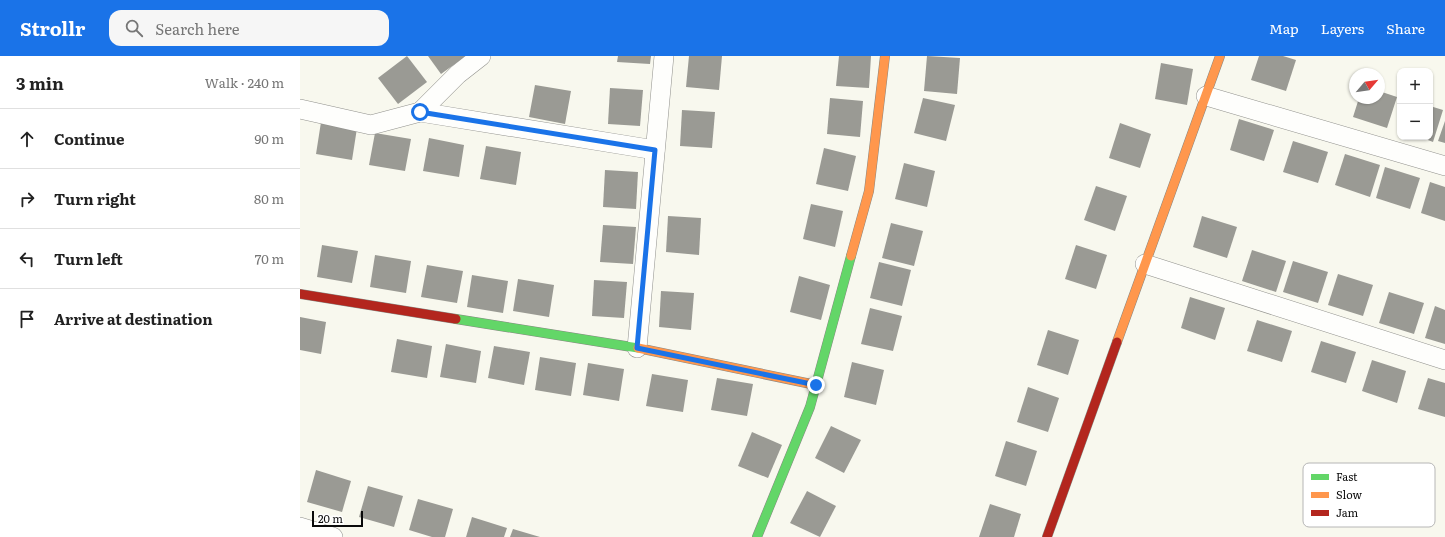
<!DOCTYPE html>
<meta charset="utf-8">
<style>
body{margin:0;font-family:Literata,serif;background:#f6f6f6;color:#222}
.controls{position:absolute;right:12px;top:12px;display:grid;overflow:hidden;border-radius:8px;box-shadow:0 1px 3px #0004}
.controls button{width:36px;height:36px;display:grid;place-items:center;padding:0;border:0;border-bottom:1px solid #e0e0e0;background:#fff;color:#222;font:20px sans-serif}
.compass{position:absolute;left:1049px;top:12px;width:36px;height:36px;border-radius:50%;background:#fff;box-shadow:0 1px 3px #0004;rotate:61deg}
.scale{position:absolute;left:12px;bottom:10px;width:51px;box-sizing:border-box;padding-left:4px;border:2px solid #0a0a0a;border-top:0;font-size:11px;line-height:14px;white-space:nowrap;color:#0a0a0a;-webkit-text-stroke:3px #fff;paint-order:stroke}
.stop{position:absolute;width:12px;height:12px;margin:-9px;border:3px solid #1a73e8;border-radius:50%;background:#fff}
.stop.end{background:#1a73e8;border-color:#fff;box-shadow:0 1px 4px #0008}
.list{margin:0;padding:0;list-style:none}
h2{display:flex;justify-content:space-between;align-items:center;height:52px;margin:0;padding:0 16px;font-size:17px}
h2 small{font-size:13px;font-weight:400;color:#767676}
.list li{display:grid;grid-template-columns:26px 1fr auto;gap:12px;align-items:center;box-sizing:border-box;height:60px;padding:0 16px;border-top:1px solid #e0e0e0}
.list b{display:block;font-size:15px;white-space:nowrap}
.list em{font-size:13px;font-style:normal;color:#767676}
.icon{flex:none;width:22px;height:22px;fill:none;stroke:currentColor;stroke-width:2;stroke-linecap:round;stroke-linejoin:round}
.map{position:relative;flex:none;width:1145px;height:481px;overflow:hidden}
header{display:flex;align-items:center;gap:24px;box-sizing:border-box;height:56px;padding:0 20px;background:#1a73e8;color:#fff}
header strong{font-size:19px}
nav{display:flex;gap:22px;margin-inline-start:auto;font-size:14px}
.search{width:280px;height:36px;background:#f6f6f6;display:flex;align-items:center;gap:10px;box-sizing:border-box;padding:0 14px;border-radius:12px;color:#767676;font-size:15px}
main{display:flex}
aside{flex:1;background:#fff}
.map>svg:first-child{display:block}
.building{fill:#9a9a94}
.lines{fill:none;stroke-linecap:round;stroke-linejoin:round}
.street-casing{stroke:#91918d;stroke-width:20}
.fast-casing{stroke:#888883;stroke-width:10}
.slow-casing{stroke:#888883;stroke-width:10}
.jam-casing{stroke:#888883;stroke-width:10}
.street{stroke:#fefefc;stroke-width:19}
.fast{stroke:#63d668;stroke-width:9}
.slow{stroke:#ff974d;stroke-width:9}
.jam{stroke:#b3261e;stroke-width:9}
.route{stroke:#1a73e8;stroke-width:5}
.key{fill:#fff;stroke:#b6b6b6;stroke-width:1}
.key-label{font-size:11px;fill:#0a0a0a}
</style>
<header>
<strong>Strollr</strong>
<div class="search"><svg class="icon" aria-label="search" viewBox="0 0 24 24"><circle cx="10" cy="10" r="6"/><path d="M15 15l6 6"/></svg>Search here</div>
<nav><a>Map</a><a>Layers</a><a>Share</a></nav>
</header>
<main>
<aside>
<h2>3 min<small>Walk · 240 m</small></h2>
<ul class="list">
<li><svg class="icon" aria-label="ahead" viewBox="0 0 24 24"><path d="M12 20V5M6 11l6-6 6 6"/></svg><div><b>Continue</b></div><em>90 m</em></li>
<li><svg class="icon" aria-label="right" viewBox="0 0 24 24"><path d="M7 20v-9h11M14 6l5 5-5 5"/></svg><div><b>Turn right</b></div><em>80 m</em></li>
<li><svg class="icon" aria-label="left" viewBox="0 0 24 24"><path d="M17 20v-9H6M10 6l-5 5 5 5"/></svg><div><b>Turn left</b></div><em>70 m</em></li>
<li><svg class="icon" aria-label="arrive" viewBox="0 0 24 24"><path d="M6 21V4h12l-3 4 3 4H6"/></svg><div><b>Arrive at destination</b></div></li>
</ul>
</aside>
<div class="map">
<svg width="1145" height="481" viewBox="0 0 1145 481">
<rect width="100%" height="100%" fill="#f8f8ee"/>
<g class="building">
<polygon points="107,0 127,26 98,48 78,22"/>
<polygon points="128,0 166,0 141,18"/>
<polygon points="318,0 351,0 350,8 317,6"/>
<polygon points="389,0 422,0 419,34 386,31"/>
<polygon points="539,0 571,0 569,32 536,30"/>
<polygon points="627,0 660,2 657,38 624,35"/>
<polygon points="959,0 983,0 996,4 986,35 951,24"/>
<polygon points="861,7 893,13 887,49 855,43"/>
<polygon points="235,29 271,35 265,68 229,61"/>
<polygon points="310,32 343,34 340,70 308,68"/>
<polygon points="1079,35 1097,41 1087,72 1053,61 1059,42 1079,42"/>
<polygon points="530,42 563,45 560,81 527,78"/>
<polygon points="623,42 655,49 646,85 614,77"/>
<polygon points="1130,50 1143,54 1133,86 1120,81 1130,81"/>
<polygon points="382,54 415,56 412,92 380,90"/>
<polygon points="939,63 974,74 964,105 930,94"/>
<polygon points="1145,65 1145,87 1138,85"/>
<polygon points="21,66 57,72 52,104 16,98"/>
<polygon points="820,67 851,78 840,112 809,102"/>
<polygon points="75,77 111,83 105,115 69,109"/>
<polygon points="129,82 164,89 159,121 123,115"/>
<polygon points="993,85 1028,96 1018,127 983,116"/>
<polygon points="186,90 221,96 216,129 180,123"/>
<polygon points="524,92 556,100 548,135 516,128"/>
<polygon points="1045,98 1080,109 1070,141 1035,129"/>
<polygon points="604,107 635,115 627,151 595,143"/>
<polygon points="1085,111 1120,122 1110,153 1076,142"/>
<polygon points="305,114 338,116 336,153 303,151"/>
<polygon points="1130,126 1145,131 1145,165 1121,157"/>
<polygon points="796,130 827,140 815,175 784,164"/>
<polygon points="511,148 543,155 535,191 503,183"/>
<polygon points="368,160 401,162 399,199 366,196"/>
<polygon points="902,160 937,171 927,202 893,191"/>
<polygon points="591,167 623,175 614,210 582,202"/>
<polygon points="303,169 336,171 333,208 300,206"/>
<polygon points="22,189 58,195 52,227 17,221"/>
<polygon points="776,189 807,199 796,233 765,223"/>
<polygon points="952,194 986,205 976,236 942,225"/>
<polygon points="75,199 111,205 106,237 70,231"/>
<polygon points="993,205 1028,216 1018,247 983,236"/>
<polygon points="579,206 611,214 602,250 570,242"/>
<polygon points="127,209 163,215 157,247 121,241"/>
<polygon points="1038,218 1073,229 1063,260 1028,249"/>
<polygon points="172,219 208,225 203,257 167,251"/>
<polygon points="499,220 530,229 521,264 490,256"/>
<polygon points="218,223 254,229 249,261 213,255"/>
<polygon points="294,224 327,226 324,262 292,260"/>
<polygon points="361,235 394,237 391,274 359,271"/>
<polygon points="1089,236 1124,247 1114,278 1079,267"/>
<polygon points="890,241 925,252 915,284 881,272"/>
<polygon points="1135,250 1145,254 1145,288 1125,282"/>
<polygon points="570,252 602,260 593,295 561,288"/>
<polygon points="0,261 26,266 21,298 0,294"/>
<polygon points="957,264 992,275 982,306 947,295"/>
<polygon points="748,274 779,284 768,319 737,309"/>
<polygon points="97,283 132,290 127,322 91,316"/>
<polygon points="1021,285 1056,296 1046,327 1011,316"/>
<polygon points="146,288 181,295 176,327 140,321"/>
<polygon points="194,290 230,296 224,329 188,322"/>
<polygon points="240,301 276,307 271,340 235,334"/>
<polygon points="1072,304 1106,315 1097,347 1062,335"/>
<polygon points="552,306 584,314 576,349 544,341"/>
<polygon points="288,307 324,313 319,345 283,339"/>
<polygon points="352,318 388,324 383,356 346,350"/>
<polygon points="417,322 453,328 447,360 411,354"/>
<polygon points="1128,322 1145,327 1145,361 1118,353"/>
<polygon points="728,331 759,342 748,376 717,366"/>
<polygon points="531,370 561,384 544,417 515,402"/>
<polygon points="452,376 482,389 468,422 438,410"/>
<polygon points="706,385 737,395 726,430 695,420"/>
<polygon points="16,414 51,425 42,456 7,446"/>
<polygon points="68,430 103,440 94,471 59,461"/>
<polygon points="507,435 536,450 520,481 490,467"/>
<polygon points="118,443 153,453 145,481 132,481 109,474"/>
<polygon points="690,448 721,458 714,481 679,481"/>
<polygon points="172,461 207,472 204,481 166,481"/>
<polygon points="213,473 240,481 210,481"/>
</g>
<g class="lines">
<g class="street-casing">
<g id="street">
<polyline points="906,40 1145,110"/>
<polyline points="0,53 71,69 120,56 355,94"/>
<polyline points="120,56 158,18 181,0"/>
<polyline points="845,208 1145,304"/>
<polyline points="337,292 364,0"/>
<polyline points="0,471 33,481"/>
</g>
</g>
<g class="fast-casing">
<g id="fast">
<polyline points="156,263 338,292"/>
<polyline points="457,481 510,351 551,200"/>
</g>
</g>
<g class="slow-casing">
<g id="slow">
<polyline points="551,200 569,135 585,0"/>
<polyline points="817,286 920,0"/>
<polyline points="338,292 516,329"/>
</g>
</g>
<g class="jam-casing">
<g id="jam">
<polyline points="0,238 156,263"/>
<polyline points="747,481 817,286"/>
</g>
</g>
<use href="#street" class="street"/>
<use href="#fast" class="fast"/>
<use href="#slow" class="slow"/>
<use href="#jam" class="jam"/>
</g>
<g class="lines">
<polyline class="route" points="120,56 355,94 337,292 516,329"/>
</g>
<rect x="1003" y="407" width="132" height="64" rx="6" class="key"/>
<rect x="1011" y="418" width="18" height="6" fill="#63d668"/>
<rect x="1011" y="436" width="18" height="6" fill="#ff974d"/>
<rect x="1011" y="454" width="18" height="6" fill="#b3261e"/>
<g class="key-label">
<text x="1036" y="425">Fast</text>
<text x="1036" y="443">Slow</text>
<text x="1036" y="461">Jam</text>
</g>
</svg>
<div class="controls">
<button>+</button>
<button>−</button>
</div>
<svg class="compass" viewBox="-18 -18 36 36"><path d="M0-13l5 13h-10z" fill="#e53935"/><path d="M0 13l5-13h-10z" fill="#767676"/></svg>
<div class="scale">20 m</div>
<div class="stop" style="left:120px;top:56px"></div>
<div class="stop end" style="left:516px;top:329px"></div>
</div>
</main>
